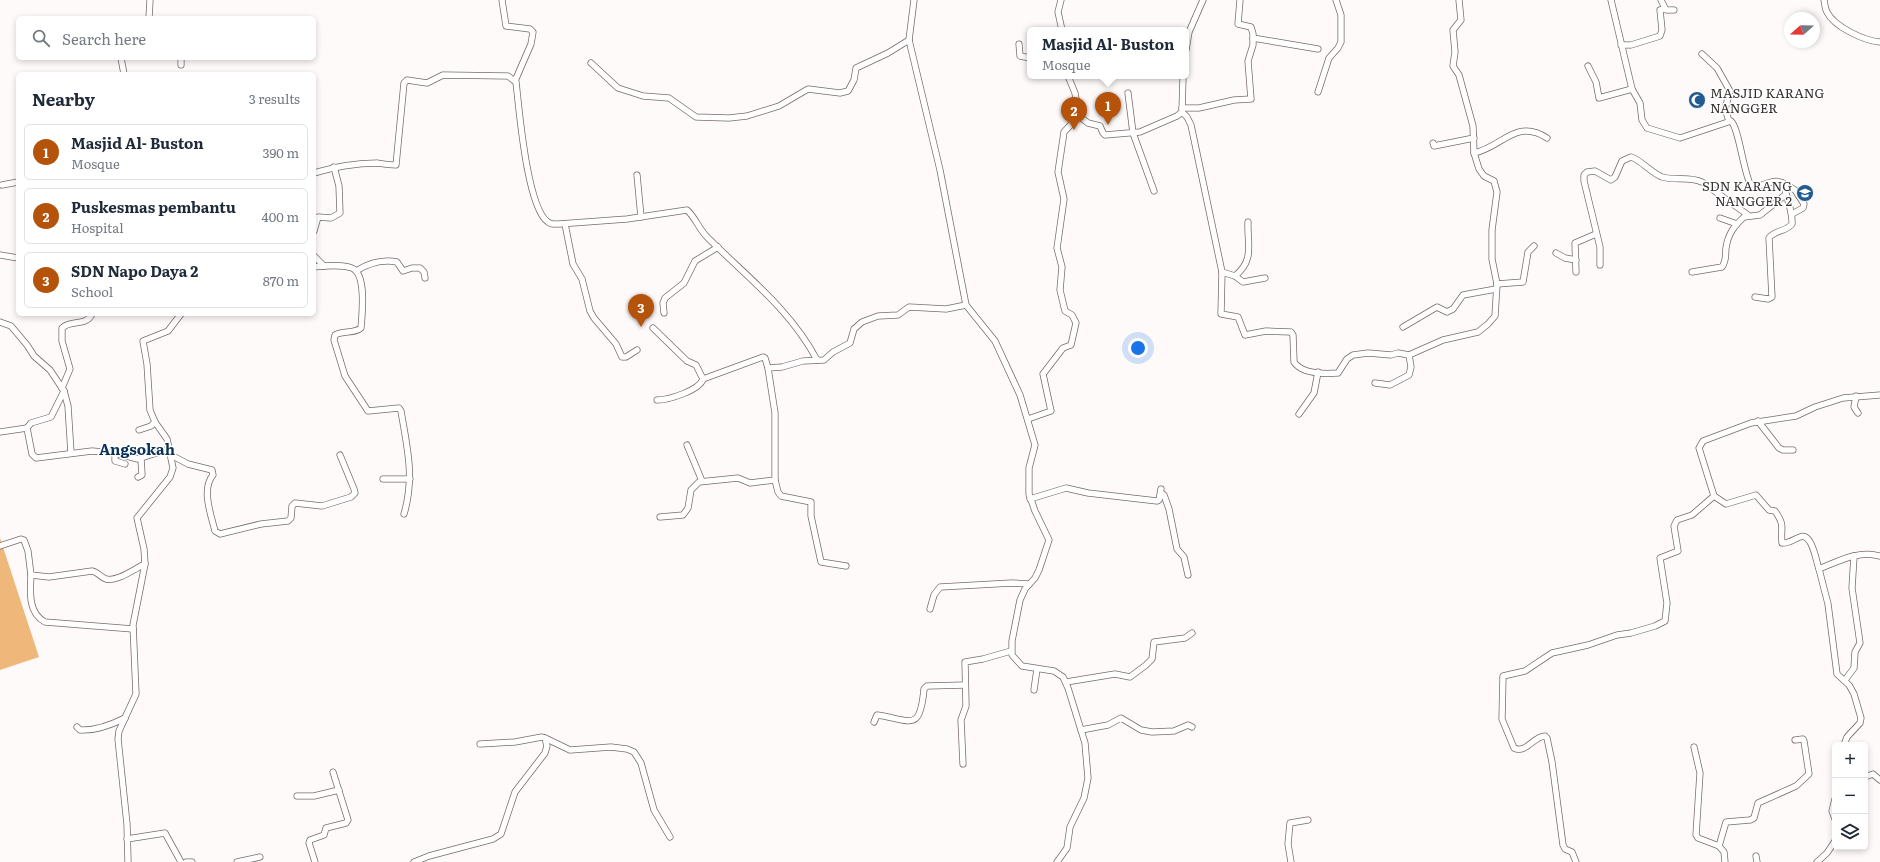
<!DOCTYPE html>
<meta charset="utf-8">
<style>
body{margin:0;font-family:Literata,serif;background:#f6f6f7;color:#1f2937}
.controls{position:absolute;right:12px;bottom:12px;display:grid;overflow:hidden;border-radius:6px;box-shadow:0 2px 6px #0003}
.controls button{width:36px;height:36px;display:grid;place-items:center;padding:0;border:0;border-bottom:1px solid #e0e1e3;background:#fff;color:#1f2937;font:20px sans-serif}
.compass{position:absolute;left:1784px;top:12px;width:36px;height:36px;border-radius:50%;background:#fff;box-shadow:0 2px 6px #0003;rotate:250deg}
.you{position:absolute;left:1138px;top:348px;width:14px;height:14px;margin:-10px;border:3px solid #fff;border-radius:50%;background:#1a73e8;box-shadow:0 0 0 6px #1a73e833}
.badge{display:grid;place-items:center;width:26px;height:26px;border-radius:50%;background:#b45309;color:#fff;font-size:13px;font-weight:700}
.pin{position:absolute;translate:-50% -33px;filter:drop-shadow(0 1px 2px #0008)}
.pin::after{content:'';position:absolute;top:21px;width:14px;height:12px;background:inherit;clip-path:polygon(0 0,100% 0,50% 100%)}
.popup{position:absolute;left:1027px;top:27px;width:162px;height:52px;box-sizing:border-box;display:grid;place-content:center;border-radius:6px;background:#fff;filter:drop-shadow(0 1px 3px #0005);font-size:13px;white-space:nowrap;color:#747a83}
.popup b{font-size:15px;color:#1f2937}
.popup::after{content:'';position:absolute;left:50%;top:100%;margin-left:-8px;border:8px solid transparent;border-top-color:#fff}
.list{margin:0;padding:0;list-style:none}
h2{display:flex;justify-content:space-between;align-items:center;height:52px;margin:0;padding:0 16px;font-size:17px}
h2 small{font-size:13px;font-weight:400;color:#747a83}
.list li{display:grid;grid-template-columns:26px 1fr auto;gap:12px;align-items:center;box-sizing:border-box;height:56px;margin:0 8px 8px;padding:0 8px;border:1px solid #e0e1e3;border-radius:6px}
.list b{display:block;font-size:15px;white-space:nowrap}
.list p{margin:0;font-size:13px;white-space:nowrap;color:#747a83}
.list em{font-size:13px;font-style:normal;color:#747a83}
.icon{flex:none;width:22px;height:22px;fill:none;stroke:currentColor;stroke-width:2;stroke-linecap:round;stroke-linejoin:round}
.map{position:relative;flex:none;width:1880px;height:862px;overflow:hidden}
.search{position:absolute;background:#fff;box-shadow:0 2px 6px #0003;left:16px;top:16px;width:300px;height:44px;display:flex;align-items:center;gap:10px;box-sizing:border-box;padding:0 14px;border-radius:6px;color:#747a83;font-size:15px}
.panel{position:absolute;background:#fff;box-shadow:0 2px 6px #0003;left:16px;top:72px;width:300px;height:244px;border-radius:6px}
.map>svg:first-child{display:block}
.forest{fill:#efb77a}
.lines{fill:none;stroke-linecap:round;stroke-linejoin:round}
.minor-casing{stroke:#7a6a6a;stroke-width:7}
.minor{stroke:#fff;stroke-width:5.5}
.labels{text-anchor:middle;stroke-width:3;stroke-linejoin:round;paint-order:stroke}
.poi-label{font-size:13px;fill:#383131;stroke:#fff;text-anchor:start}
.quarter-label{font-size:15px;font-weight:bold;fill:#093156;stroke:#fff}
</style>
<div class="map">
<svg width="1880" height="862" viewBox="0 0 1880 862">
<rect width="100%" height="100%" fill="#fefafa"/>
<polygon class="forest" points="0,538 39,657 0,670"/>
<g class="lines">
<g class="minor-casing">
<g id="minor">
<polyline points="502,0 506,26 530,29 533,32 531,44 515,81"/>
<polyline points="914,0 909,40 940,170 966,305 995,341 1020,395 1035,445 1029,468 1029,494 1035,511 1049,540 1039,570 1035,578 1025,589 1020,600 1012,641 1012,655 1022,666 1054,671 1063,677 1068,688 1085,743 1088,778 1084,798 1070,827 1067,848 1057,862"/>
<polyline points="1061,0 1058,12 1062,30"/>
<path d="M1611 0 1632 89 1640 103 1642 120 1647 128 1680 138 1731 121C1739 128 1743 171 1751 186 1761 189 1772 177 1783 183 1786 195 1793 212 1792 224 1786 232 1774 230 1769 238L1772 297 1768 299 1755 297"/>
<polyline points="1661,0 1666,10 1674,10"/>
<path d="M1824 0C1825 4 1825 9 1827 12 1834 27 1865 41 1880 42"/>
<polyline points="149,18 150,0"/>
<polyline points="1253,38 1318,49"/>
<polyline points="1019,44 1020,56 1030,58"/>
<polyline points="1621,45 1631,45 1660,36 1662,30 1660,10 1664,9"/>
<polyline points="1186,50 1189,32 1203,0"/>
<polyline points="1702,54 1717,68 1730,91 1725,109 1729,121"/>
<polyline points="121,58 124,74"/>
<polyline points="591,63 618,88 643,96 669,98 696,117 729,118 747,116 779,106 808,89 840,93 848,91 854,80 856,68 888,53 909,40"/>
<polyline points="181,65 181,58"/>
<polyline points="1588,66 1596,82 1599,98 1632,89"/>
<polyline points="1068,76 1075,93 1079,116 1088,123 1100,126 1103,133 1105,135 1140,132 1177,116 1182,112 1183,76"/>
<polyline points="1318,92 1329,58 1338,48 1341,42 1341,15 1336,0"/>
<polyline points="1128,93 1133,133 1154,191"/>
<polyline points="1182,108 1199,108 1234,100 1251,99 1248,61 1253,45 1253,34 1251,27 1238,24 1240,0"/>
<path d="M1182 112 1187 117 1191 125 1222 272 1221 314 1238 317 1245 335 1266 331 1291 332 1293 335 1294 362C1302 374 1324 374 1338 373L1347 359 1353 355 1368 353 1391 355 1398 353 1409 355"/>
<polyline points="1433,143 1434,146 1474,138"/>
<path d="M1474 153C1503 147 1515 118 1547 138"/>
<path d="M314 173C336 167 354 163 377 163 384 164 390 165 396 165L404 83 407 80 427 83 443 75 508 76 516 82C519 108 527 208 548 222 551 225 555 224 559 224L627 219 687 210C695 217 699 229 707 237 746 276 791 310 817 360"/>
<polyline points="637,175 641,217"/>
<polyline points="1783,183 1795,190 1804,204 1803,208 1792,214"/>
<polyline points="2,185 18,182"/>
<polyline points="1720,218 1737,224"/>
<polyline points="565,224 573,264 582,279 590,311 594,318 616,344 622,357 626,357 637,350"/>
<polyline points="314,231 318,217 331,218 340,213 339,186 334,167"/>
<polyline points="1556,253 1565,258 1576,260"/>
<polyline points="0,255 18,258"/>
<polyline points="314,256 324,266"/>
<path d="M1600 265V247L1584 181V175L1587 172 1595 171 1611 180 1615 177 1622 161 1631 157C1641 160 1650 172 1662 177 1676 181 1689 176 1702 182L1748 215"/>
<path d="M314 267C326 266 340 264 352 268 367 274 362 315 361 328 354 334 343 330 335 335L334 340 345 376 368 411 399 408 401 411C407 447 415 477 404 514"/>
<path d="M356 271C369 263 382 259 397 262L403 271 412 268H420L424 272 425 278"/>
<polyline points="1222,272 1235,276 1243,282 1265,278"/>
<polyline points="1576,272 1575,243 1596,234"/>
<path d="M1692 272 1722 267C1727 260 1725 255 1726 248 1728 234 1734 226 1744 217L1760 215 1785 195"/>
<path d="M1235 276C1255 260 1247 244 1248 222"/>
<polyline points="1497,284 1523,282 1528,252 1534,246"/>
<polyline points="664,313 663,303 665,298 684,283 695,261 718,247"/>
<polyline points="0,322 11,326 27,345 34,356 50,370 64,391 68,406 71,453"/>
<polyline points="1403,327 1437,307 1447,312 1453,309 1463,295 1496,289"/>
<polyline points="653,328 687,361 696,365 703,379 763,357 765,358 768,368 782,367 803,361 824,360 833,352 850,343 854,329 862,322 878,316 898,315 909,307 946,309 966,305"/>
<polyline points="768,368 775,413 775,480 778,492 781,496 811,502 811,516 821,562 846,566"/>
<polyline points="1375,383 1390,385 1409,375 1411,367 1409,355 1443,340 1478,332 1488,324 1495,316 1497,284 1492,259 1492,230 1497,192 1494,181 1484,176 1479,169 1474,153 1473,126 1459,75 1453,66 1455,52 1453,30 1461,20 1459,0"/>
<path d="M62 388 70 369 62 341V328C71 319 86 327 92 314"/>
<polyline points="1856,396 1854,407 1858,413"/>
<path d="M657 400C669 400 700 390 703 379"/>
<polyline points="1299,414 1314,393 1318,372"/>
<polyline points="1028,419 1051,411 1043,374 1063,348 1071,345 1076,323 1072,315 1065,311 1060,290 1062,267 1057,248 1064,199 1058,172 1064,132 1079,116"/>
<polyline points="1758,421 1779,448 1783,450 1793,450"/>
<polyline points="27,428 31,423 51,417 64,391"/>
<polyline points="139,430 151,426 155,422"/>
<polyline points="0,432 27,428 32,454 36,458 92,451 115,453 138,459 169,449"/>
<polyline points="687,445 702,481"/>
<polyline points="115,453 115,461 125,464"/>
<path d="M171 455 188 464 212 470 213 475C201 489 211 515 215 531L220 534 261 524 288 521 291 518 292 506 295 503 322 506 351 497 355 493 354 489 340 455"/>
<polyline points="138,477 142,475 141,459"/>
<polyline points="383,479 410,479"/>
<polyline points="1161,493 1164,495 1169,509 1177,549 1184,557 1188,575"/>
<path d="M1714 496 1726 504 1756 495 1769 510 1775 511C1786 527 1780 527 1782 543 1788 544 1794 539 1800 537 1812 532 1816 561 1819 569 1839 561 1858 550 1880 556"/>
<polyline points="1030,499 1066,488 1088,493 1157,501 1159,500 1161,489"/>
<polyline points="660,517 683,515 688,508 691,490 699,482 738,478 750,483 775,480"/>
<path d="M0 546 21 539 24 540 28 551 31 575 49 577 92 571C98 572 100 577 106 579 117 582 134 569 145 564"/>
<polyline points="1819,569 1828,604 1837,674 1849,685 1854,694 1861,718 1860,723 1847,737 1844,745"/>
<path d="M31 575C30 592 28 613 45 622L133 629"/>
<polyline points="930,609 934,595 940,587 1012,583 1029,584"/>
<polyline points="1845,680 1854,668 1855,652 1860,643 1852,588 1854,556"/>
<polyline points="1066,682 1115,674 1130,677 1146,665 1152,659 1154,642 1185,638 1192,633"/>
<polyline points="1034,690 1037,669"/>
<path d="M874 722 877 715C911 720 920 733 924 689L927 686 965 685"/>
<path d="M77 727 80 730C96 731 111 725 125 718"/>
<polyline points="1081,730 1108,725 1121,718 1141,730 1152,732 1174,731 1188,725 1192,727"/>
<polyline points="545,738 570,750 611,747 627,749 634,752 641,763 654,810 670,837"/>
<polyline points="1694,747 1700,773 1696,835 1698,838 1719,846"/>
<polyline points="963,764 961,720 966,706 965,662 983,659 1011,651"/>
<polyline points="1865,777 1873,774 1880,780"/>
<polyline points="297,796 314,796 339,790"/>
<polyline points="1835,799 1832,811 1835,819"/>
<polyline points="127,839 165,833 181,862"/>
<polyline points="1756,856 1757,862"/>
<polyline points="128,862 127,824 118,739 119,731 136,694 133,625 145,564 144,549 137,518 170,477 173,468 167,439 155,422 150,410 147,364 143,341 168,331 181,314"/>
<polyline points="186,862 192,862"/>
<polyline points="237,862 260,857"/>
<polyline points="315,862 309,843 310,840 324,835 326,828 346,823 348,820 333,772"/>
<polyline points="414,862 429,856 493,839 501,834 515,792 545,753 547,746 545,738 542,737 515,742 480,744"/>
<polyline points="1291,862 1288,844 1290,823 1308,820"/>
<path d="M1576 862 1572 852 1565 849 1563 845 1552 762 1547 738 1545 736C1534 736 1526 754 1514 748L1502 719 1503 676 1525 671 1552 653 1588 645 1617 635 1631 633 1655 626 1665 621 1667 603 1660 558 1678 551 1674 526 1677 520 1692 515 1714 496 1699 448 1703 441 1751 423 1796 416 1815 407 1843 398 1880 395"/>
<polyline points="1725,862 1724,852 1719,846 1726,822 1750,820 1754,818 1758,803 1796,786 1809,774 1804,741 1803,739 1795,740"/>
<polyline points="1817,862 1827,853 1835,841"/>
</g>
</g>
<use href="#minor" class="minor"/>
</g>
<defs>
<g id="mosque-disc" transform="scale(0.9)"><circle r="9.5" fill="#225a92" stroke="#fff"/><path d="M3.5-4.9A6 6 0 1 0 3.5 4.9A5 5 0 1 1 3.5-4.9Z" fill="#fff"/></g>
<g id="school-disc" transform="scale(0.9)"><circle r="9.5" fill="#225a92" stroke="#fff"/><path d="M0-5L7-2L0 1L-7-2ZM-4 1L0 2.5L4 1V4Q0 6-4 4Z" fill="#fff"/></g>
</defs>
<g fill-rule="evenodd">
<use href="#mosque-disc" x="1697" y="100"/>
<use href="#school-disc" x="1805" y="193"/>
</g>
<g class="labels">
<g class="poi-label">
<text x="1710" y="98">MASJID KARANG<tspan x="1710" dy="15">NANGGER</tspan></text>
<text x="1792" y="191" text-anchor="end">SDN KARANG<tspan x="1792" dy="15">NANGGER 2</tspan></text>
</g>
<g class="quarter-label">
<text x="137" y="455">Angsokah</text>
</g>
</g>
</svg>
<div class="controls">
<button>+</button>
<button>−</button>
<button><svg class="icon" aria-label="layers" viewBox="0 0 24 24"><path d="M12 4l9 5-9 5-9-5zM3 14l9 5 9-5"/></svg></button>
</div>
<svg class="compass" viewBox="-18 -18 36 36"><path d="M0-13l5 13h-10z" fill="#e53935"/><path d="M0 13l5-13h-10z" fill="#747a83"/></svg>
<div class="you"></div>
<div class="pin badge" style="left:1108px;top:125px">1</div>
<div class="popup"><b>Masjid Al- Buston</b>Mosque</div>
<div class="pin badge" style="left:1074px;top:130px">2</div>
<div class="pin badge" style="left:641px;top:327px">3</div>
<div class="search"><svg class="icon" aria-label="search" viewBox="0 0 24 24"><circle cx="10" cy="10" r="6"/><path d="M15 15l6 6"/></svg>Search here</div>
<section class="panel">
<h2>Nearby<small>3 results</small></h2>
<ul class="list">
<li><span class="badge">1</span><div><b>Masjid Al- Buston</b><p>Mosque</p></div><em>390 m</em></li>
<li><span class="badge">2</span><div><b>Puskesmas pembantu</b><p>Hospital</p></div><em>400 m</em></li>
<li><span class="badge">3</span><div><b>SDN Napo Daya 2</b><p>School</p></div><em>870 m</em></li>
</ul>
</section>
</div>
